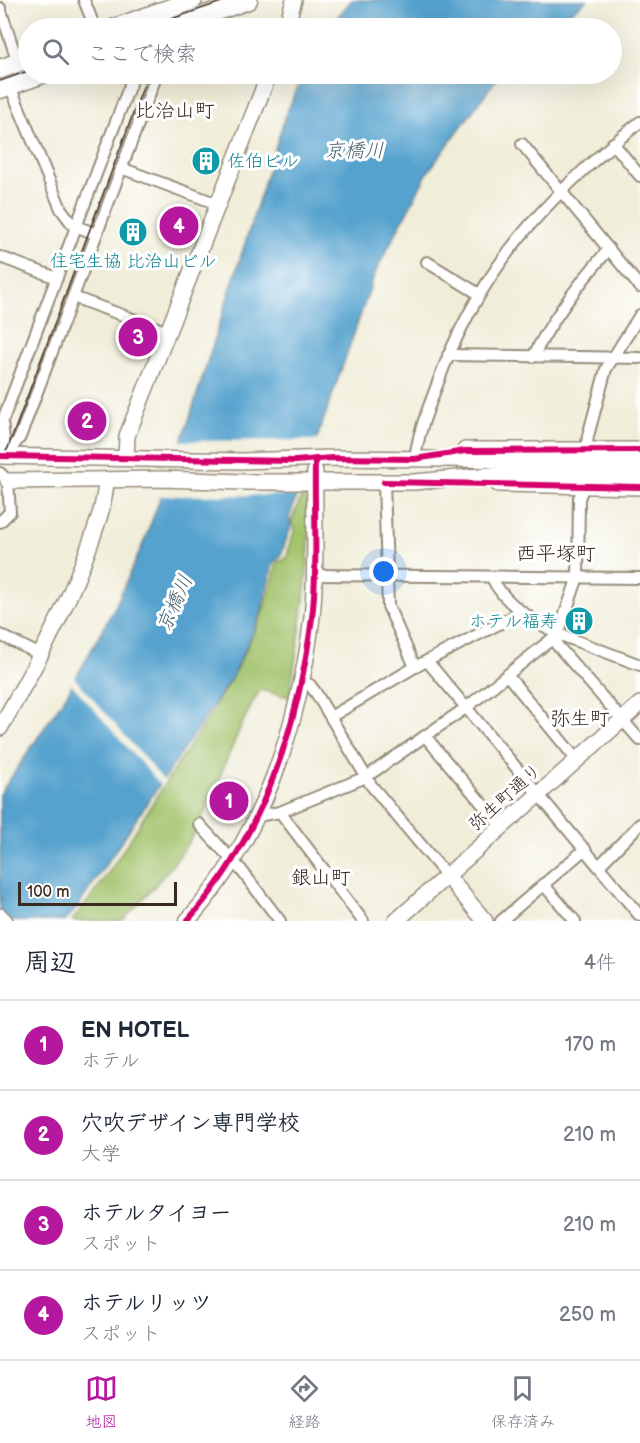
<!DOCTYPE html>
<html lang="ja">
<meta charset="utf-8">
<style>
body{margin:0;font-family:"Balsamiq Sans","Klee One",sans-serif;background:#f6f6f7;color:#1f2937}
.scale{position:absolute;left:18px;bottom:15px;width:159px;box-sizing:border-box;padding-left:6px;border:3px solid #3b2a1e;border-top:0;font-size:16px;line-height:21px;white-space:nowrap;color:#3b2a1e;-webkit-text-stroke:4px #fff;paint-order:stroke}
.you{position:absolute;left:384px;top:572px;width:21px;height:21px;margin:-15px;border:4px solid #fff;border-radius:50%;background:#1a73e8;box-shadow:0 0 0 9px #1a73e833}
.badge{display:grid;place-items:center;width:39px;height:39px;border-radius:50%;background:#b5179e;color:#fff;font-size:20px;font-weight:700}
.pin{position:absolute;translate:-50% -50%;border:3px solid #fff;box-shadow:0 2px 6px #0006}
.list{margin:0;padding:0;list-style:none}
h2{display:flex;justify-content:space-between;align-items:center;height:78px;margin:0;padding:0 24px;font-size:26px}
h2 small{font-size:20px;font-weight:400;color:#747a83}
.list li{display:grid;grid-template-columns:39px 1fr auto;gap:18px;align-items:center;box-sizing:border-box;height:90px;padding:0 24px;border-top:2px solid #e0e1e3}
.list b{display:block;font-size:22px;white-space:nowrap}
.list p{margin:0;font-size:20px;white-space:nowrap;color:#747a83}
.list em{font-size:20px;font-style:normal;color:#747a83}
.icon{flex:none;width:33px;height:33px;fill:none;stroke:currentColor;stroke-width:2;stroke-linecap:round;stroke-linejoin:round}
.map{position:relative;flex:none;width:640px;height:921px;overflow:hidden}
.search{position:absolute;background:#fff;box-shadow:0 6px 24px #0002;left:18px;right:18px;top:18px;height:66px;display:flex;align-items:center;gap:15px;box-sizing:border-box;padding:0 21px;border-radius:33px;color:#747a83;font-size:22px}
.sheet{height:438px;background:#fff}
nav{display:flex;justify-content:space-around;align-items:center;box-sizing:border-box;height:84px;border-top:2px solid #e0e1e3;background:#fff;font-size:16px;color:#747a83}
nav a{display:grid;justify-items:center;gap:3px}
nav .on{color:#b5179e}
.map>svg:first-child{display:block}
.green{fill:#a3c36c;stroke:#6f7645;stroke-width:1.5}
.water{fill:#55a2ce;stroke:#486676;stroke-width:1.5}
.pier{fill:#f0edd8}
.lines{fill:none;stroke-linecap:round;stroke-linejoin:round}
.street-casing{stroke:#968c7b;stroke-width:14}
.secondary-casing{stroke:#968c7b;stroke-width:18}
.primary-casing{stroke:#968c7b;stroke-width:21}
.street{stroke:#fff;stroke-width:10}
.secondary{stroke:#fff;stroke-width:15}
.primary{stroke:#fff;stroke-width:18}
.tram{stroke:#3b2a1e;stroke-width:1.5}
.cycleway-casing{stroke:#fff;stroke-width:10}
.cycleway{stroke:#d6006c;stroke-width:6}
.labels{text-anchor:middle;stroke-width:6;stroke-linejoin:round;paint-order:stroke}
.culture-label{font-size:18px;fill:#0d838f;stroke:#fff;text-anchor:start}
.street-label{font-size:18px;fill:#3b2a1e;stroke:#fff}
.neighbourhood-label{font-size:20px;fill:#3b2a1e;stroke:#fff}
.water-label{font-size:20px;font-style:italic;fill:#47606d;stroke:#fff}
</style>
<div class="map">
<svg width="640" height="921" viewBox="0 0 640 921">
<rect width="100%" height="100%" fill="#fff"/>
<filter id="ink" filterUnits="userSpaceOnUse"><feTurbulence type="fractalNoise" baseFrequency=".0167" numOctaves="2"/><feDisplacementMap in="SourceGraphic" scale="12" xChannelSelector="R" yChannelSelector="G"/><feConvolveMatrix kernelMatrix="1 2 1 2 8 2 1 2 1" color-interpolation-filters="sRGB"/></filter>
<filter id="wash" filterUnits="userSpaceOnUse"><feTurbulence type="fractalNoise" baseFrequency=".008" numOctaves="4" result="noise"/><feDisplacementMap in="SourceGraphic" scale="24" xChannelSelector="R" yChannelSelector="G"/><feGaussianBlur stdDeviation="1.35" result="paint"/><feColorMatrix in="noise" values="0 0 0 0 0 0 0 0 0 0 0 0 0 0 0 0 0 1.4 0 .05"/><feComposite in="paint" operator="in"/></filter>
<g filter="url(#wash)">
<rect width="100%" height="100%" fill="#f0edd8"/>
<path class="green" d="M303 493C321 515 295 664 289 697L260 690C236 730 223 773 203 816 185 856 152 889 122 921H72C105 882 130 839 157 796 204 722 260 648 277 562L286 559 295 528 291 522Z"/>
<g class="water">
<polygon points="352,0 587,0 550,28 328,28"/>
<polygon points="304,74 500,74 428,172 376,271 289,518 291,527 280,557 273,563 261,614 232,677 78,906 65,921 0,921 0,794 67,694 116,605 145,539 187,426 286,114"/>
</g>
<g class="pier">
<polygon points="321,440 299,500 294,495 158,496 178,441"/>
<polygon points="73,676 165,782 162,787 70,682"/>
</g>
</g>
<g filter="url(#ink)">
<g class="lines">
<g class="street-casing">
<g id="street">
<polyline points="84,0 95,28"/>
<polyline points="0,8 18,63"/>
<polyline points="10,86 61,209 73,225 96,234"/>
<polyline points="613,143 640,176"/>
<polyline points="522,144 640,287"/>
<polyline points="121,168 218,204"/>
<polyline points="0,257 57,278"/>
<polyline points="427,262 479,294"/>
<polyline points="73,297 168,332"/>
<polyline points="448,355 640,358"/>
<path d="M533 357C553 317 579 283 609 249"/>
<polyline points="586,450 588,436 606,369 640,315"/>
<polyline points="6,456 20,437 157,74"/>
<polyline points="6,456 2,422 134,74"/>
<path d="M415 459C418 433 428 409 437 385 479 269 546 197 640 122"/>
<polyline points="0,473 8,481 10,512 0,522"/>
<polyline points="384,482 388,606 415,667"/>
<polyline points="314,575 640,578"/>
<path d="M492 578C505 605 533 620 558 634L556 644 640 740"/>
<polyline points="558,634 640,665"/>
<polyline points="0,635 41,655"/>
<polyline points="428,662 640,916"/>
<polyline points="508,676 576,759"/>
<polyline points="300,681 310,685 316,693 371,785 447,876"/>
<polyline points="332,716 415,667 522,612"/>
<polyline points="425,736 501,826"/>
<polyline points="280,812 363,921"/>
<polyline points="257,816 280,812 366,777 467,707 558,634 578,577 579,498 584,487"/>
<polyline points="199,824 242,871 280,921"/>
<polyline points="599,866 640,824"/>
<polyline points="543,884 575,921"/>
<polyline points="501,921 585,849"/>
</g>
</g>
<g class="secondary-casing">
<g id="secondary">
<polyline points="286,28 294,0"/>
<polyline points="465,450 640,450"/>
<polyline points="0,456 241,461 332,458 640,461"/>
<polyline points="126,458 127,436 269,74"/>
<polyline points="8,481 164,479 242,482 414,482 503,474 640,474"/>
<polyline points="498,484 640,487"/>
<path d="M0 728C32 672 63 616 86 555 95 530 105 506 106 480"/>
<polyline points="447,876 485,921"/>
<polyline points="0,916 5,921"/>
<path d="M187 921C262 839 299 726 312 617 317 569 314 520 315 471"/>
<polyline points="396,921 640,704"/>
</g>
</g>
<g class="primary-casing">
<g id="primary">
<polyline points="115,28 193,0"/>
<polyline points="169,28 248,0"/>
<polyline points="0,69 28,59"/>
<polyline points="0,89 43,74"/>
</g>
</g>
<use href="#street" class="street"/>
<use href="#secondary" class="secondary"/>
<use href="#primary" class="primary"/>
<g class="tram">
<polyline points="145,28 227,0"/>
<polyline points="0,81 28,71"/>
<polyline points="0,461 8,448 148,74"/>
</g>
<g class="cycleway-casing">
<g id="cycleway">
<polyline points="0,456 295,461 332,458 415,459 465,451 640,450"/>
<polyline points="384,482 640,487"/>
<path d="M187 921C262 839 298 727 312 618 318 566 314 512 315 459"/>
</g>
</g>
<use href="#cycleway" class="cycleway"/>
</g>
</g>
<defs>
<g id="building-disc" transform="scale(1.5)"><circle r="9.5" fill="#0f9aa8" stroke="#fff"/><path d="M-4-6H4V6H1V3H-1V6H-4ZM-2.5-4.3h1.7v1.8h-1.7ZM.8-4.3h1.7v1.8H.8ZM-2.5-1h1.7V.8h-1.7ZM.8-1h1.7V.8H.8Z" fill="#fff"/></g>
</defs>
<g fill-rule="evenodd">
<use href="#building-disc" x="206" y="161"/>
<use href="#building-disc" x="133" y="232"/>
<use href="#building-disc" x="579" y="621"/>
</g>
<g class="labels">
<g class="culture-label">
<text x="227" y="167">佐伯ビル</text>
<text x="133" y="267" text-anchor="middle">住宅生協 比治山ビル</text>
<text x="558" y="627" text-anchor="end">ホテル福寿</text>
</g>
<g class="street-label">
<text transform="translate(505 797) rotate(-42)" y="6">弥生町通り</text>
</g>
<g class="neighbourhood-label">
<text x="175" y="117">比治山町</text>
<text x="556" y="560">西平塚町</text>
<text x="580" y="725">弥生町</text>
<text x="321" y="884">銀山町</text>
</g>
<g class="water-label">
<text x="354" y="157">京橋川</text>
<text transform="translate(174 603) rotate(-66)" y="7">京橋川</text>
</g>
</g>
</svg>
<div class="scale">100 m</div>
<div class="you"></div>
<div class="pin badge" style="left:229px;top:801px">1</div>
<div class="pin badge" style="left:87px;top:421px">2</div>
<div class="pin badge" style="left:138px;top:337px">3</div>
<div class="pin badge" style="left:179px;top:226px">4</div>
<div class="search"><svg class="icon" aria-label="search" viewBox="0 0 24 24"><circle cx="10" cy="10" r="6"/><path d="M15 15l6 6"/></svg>ここで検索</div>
</div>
<section class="sheet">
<h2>周辺<small>4件</small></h2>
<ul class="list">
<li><span class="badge">1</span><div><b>EN HOTEL</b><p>ホテル</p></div><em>170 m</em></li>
<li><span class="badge">2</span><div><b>穴吹デザイン専門学校</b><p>大学</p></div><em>210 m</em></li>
<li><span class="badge">3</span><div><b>ホテルタイヨー</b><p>スポット</p></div><em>210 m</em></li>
<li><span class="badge">4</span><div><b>ホテルリッツ</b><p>スポット</p></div><em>250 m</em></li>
</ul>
</section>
<nav>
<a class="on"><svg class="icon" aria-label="map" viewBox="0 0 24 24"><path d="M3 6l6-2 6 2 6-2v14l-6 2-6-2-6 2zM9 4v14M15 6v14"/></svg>地図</a>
<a><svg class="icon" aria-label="directions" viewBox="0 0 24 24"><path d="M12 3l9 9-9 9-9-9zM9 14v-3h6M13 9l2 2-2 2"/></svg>経路</a>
<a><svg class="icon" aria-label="saved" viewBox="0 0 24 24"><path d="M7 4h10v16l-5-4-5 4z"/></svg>保存済み</a>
</nav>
